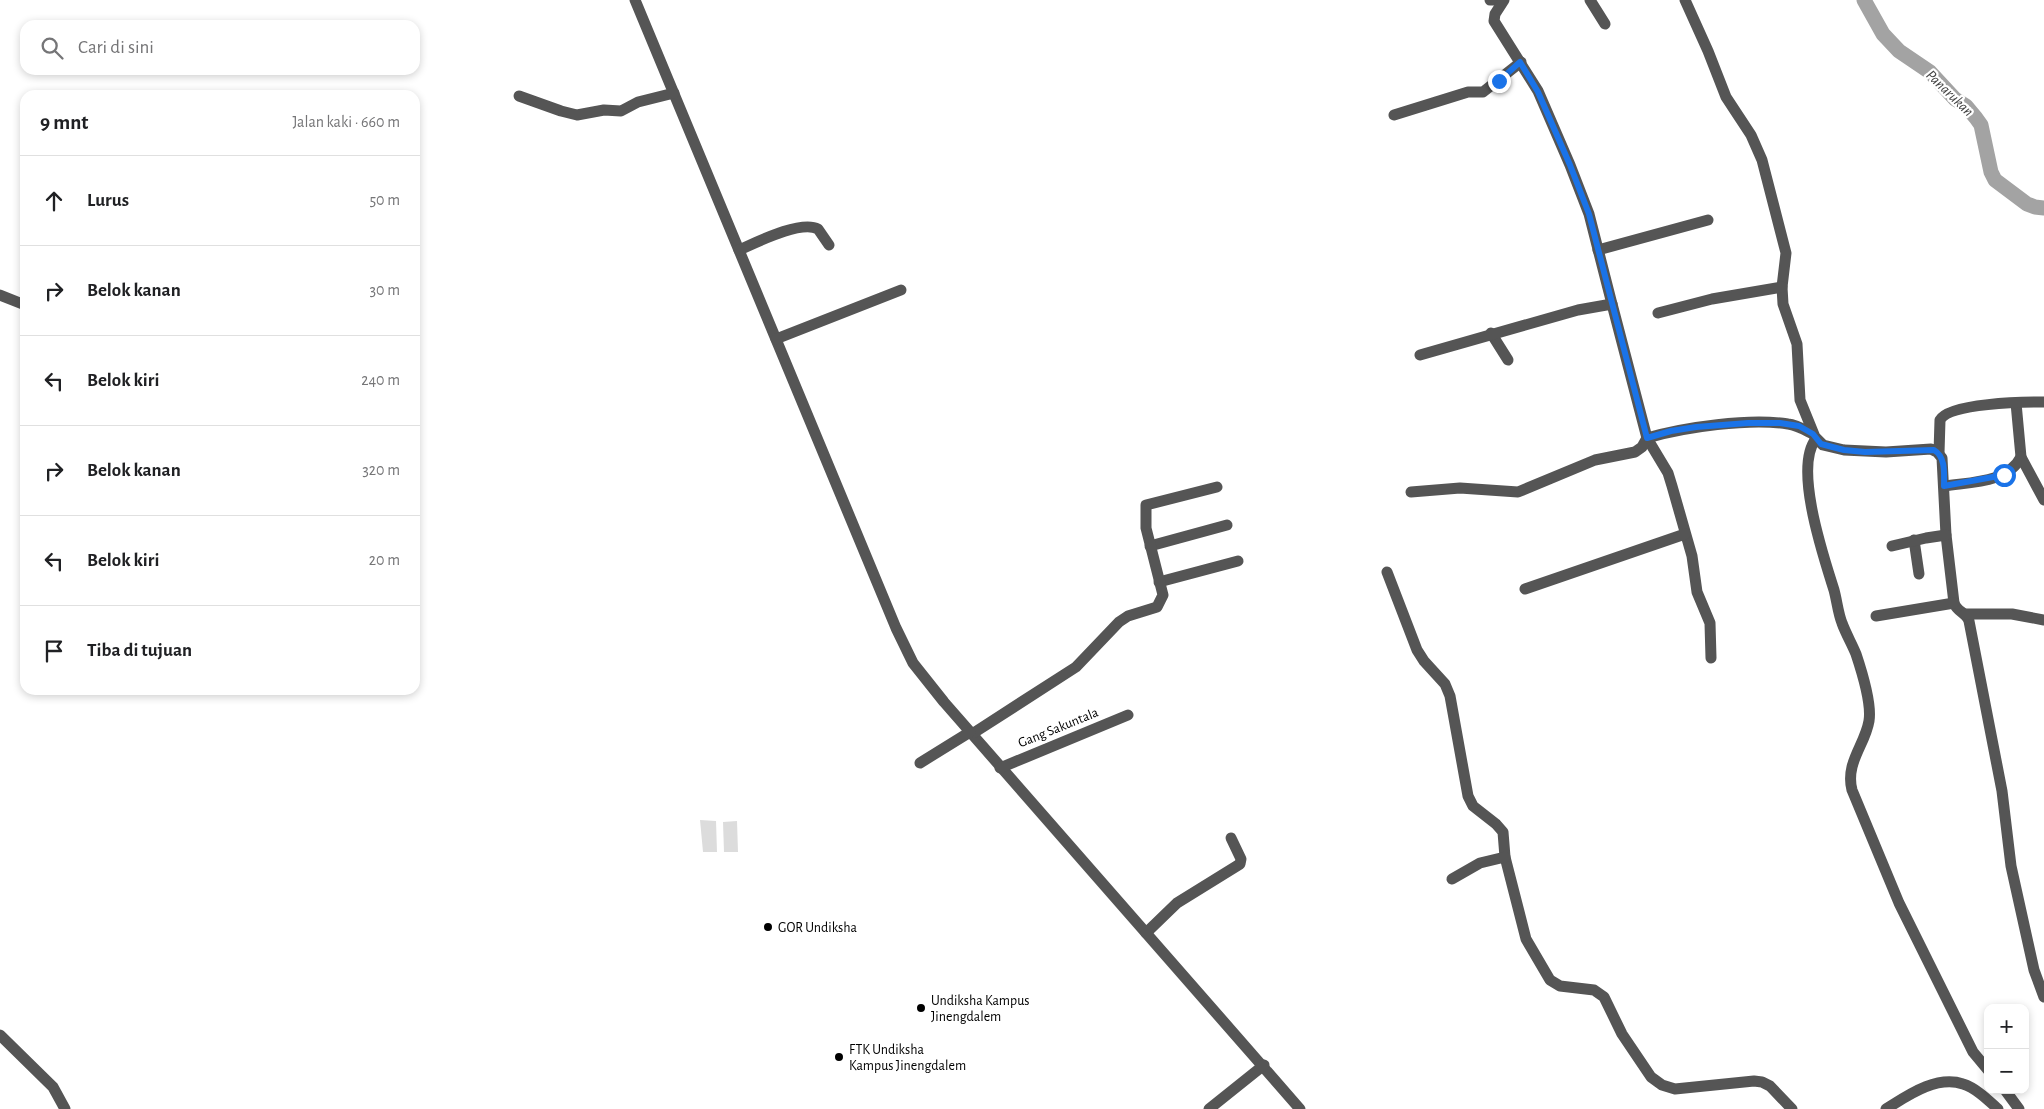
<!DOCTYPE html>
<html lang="id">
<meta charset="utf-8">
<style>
body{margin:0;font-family:"Alegreya Sans",sans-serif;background:#f2f2f2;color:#202124}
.controls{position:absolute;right:15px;bottom:15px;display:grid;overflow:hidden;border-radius:10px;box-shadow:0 2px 8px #0003}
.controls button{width:45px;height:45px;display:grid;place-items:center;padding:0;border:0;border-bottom:1px solid #e0e0e0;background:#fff;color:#202124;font:25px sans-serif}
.stop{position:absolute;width:15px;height:15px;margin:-11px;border:4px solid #1a73e8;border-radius:50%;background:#fff}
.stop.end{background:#1a73e8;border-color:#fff;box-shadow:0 1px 5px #0008}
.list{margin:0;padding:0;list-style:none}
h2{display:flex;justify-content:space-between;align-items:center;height:65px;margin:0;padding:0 20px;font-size:21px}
h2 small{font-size:16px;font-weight:400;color:#757577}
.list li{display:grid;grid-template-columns:32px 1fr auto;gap:15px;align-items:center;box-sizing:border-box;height:90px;padding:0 20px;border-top:1px solid #e0e0e0}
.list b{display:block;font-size:19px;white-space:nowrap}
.list em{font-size:16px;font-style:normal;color:#757577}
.icon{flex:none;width:28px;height:28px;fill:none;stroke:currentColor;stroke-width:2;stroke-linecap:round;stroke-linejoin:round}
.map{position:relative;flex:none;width:2044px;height:1109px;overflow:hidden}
.search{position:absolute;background:#fff;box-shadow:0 2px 8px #0003;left:20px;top:20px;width:400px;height:55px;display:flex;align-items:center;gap:12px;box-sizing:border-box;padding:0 18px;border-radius:15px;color:#757577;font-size:19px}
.panel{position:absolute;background:#fff;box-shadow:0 2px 8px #0003;left:20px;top:90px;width:400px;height:605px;border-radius:15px}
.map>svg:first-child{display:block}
.green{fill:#dcdcdc}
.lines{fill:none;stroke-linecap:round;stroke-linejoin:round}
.river{stroke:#a3a3a3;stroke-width:15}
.minor{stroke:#555;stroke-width:11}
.route{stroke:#1a73e8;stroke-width:6}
.poi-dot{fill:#000;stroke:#fff;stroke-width:2}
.labels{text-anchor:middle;stroke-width:4.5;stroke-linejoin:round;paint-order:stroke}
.street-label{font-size:14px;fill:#000;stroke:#fff}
.poi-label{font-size:14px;fill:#000;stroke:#fff;text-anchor:start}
.water-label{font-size:15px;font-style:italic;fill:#444;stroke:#fff}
</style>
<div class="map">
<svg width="2044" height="1109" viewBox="0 0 2044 1109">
<rect width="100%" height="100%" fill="#fff"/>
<g class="green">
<polygon points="700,820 716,821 717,852 703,852"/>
<polygon points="737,821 738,852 724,852 723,822"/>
</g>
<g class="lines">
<polyline class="river" points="1864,0 1883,34 1899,51 1930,72 1955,99 1966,106 1976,118 1981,125 1991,172 1995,180 2027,204 2035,207 2044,208"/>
<g class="minor">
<polyline points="635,0 896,628 913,663 944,702 1300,1109"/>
<polyline points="1490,0 1498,0"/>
<polyline points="1504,0 1495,14 1494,21 1538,91 1570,165 1589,214 1612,304"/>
<polyline points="1590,0 1605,24"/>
<path d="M1685 0 1708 51 1726 97 1751 135 1762 160 1786 253 1782 287 1783 304 1797 344 1800 400 1815 437 1823 445 1844 450 1886 452 1931 449 1937 452 1942 458 1946 535 1954 603C1957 612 1966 612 1969 621L2002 791 2011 866 2034 970 2044 997"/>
<polyline points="519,96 561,111 577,115 604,110 621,111 638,102 674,93"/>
<polyline points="1394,115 1468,92 1483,92 1521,62"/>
<path d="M739 250C757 242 801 220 818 229L829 245"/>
<polyline points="1598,250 1708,220"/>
<polyline points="0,295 25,305"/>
<polyline points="1658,313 1712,299 1782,287"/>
<polyline points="1491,333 1508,360"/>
<polyline points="776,339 901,290"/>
<polyline points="1420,355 1578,310 1612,304 1647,438 1668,473 1672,486 1692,556 1697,592 1710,623 1711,658"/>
<polyline points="2016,403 2021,457 2044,500"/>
<path d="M1816 439C1793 467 1824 558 1834 590 1837 601 1838 613 1842 623 1846 634 1852 644 1856 654 1862 672 1872 703 1869 721 1865 745 1845 763 1852 790L1899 903 1973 1052 1988 1070"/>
<path d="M1939 453 1940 420C1949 403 2024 402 2044 402"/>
<path d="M1945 486C1970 482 2008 483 2021 457"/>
<path d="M1411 492 1460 488 1518 492 1595 460 1635 452 1642 447 1647 438C1685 427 1749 418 1788 424 1797 425 1805 430 1813 434"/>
<polyline points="1914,540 1919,574"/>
<polyline points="1150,546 1227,525"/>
<polyline points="1892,546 1926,538 1946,535"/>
<polyline points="1387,572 1417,650 1424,661 1445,684 1450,696 1468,796 1473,806 1496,824 1503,832 1505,857 1526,939 1550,980 1560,986 1594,990 1604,997 1622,1034 1651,1077 1662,1085 1675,1089 1754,1081 1762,1082 1770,1086 1792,1109"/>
<polyline points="1159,582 1238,561"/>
<polyline points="1525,589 1685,534"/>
<polyline points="1965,614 2012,614 2044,620"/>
<polyline points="1876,616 1954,603"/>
<polyline points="972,734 1076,667 1119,622 1128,616 1157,607 1163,595 1146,528 1146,505 1217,487"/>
<polyline points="920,763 970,732"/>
<polyline points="1000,768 1128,715"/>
<polyline points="1452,879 1480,863 1505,857"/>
<polyline points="1146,933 1177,903 1240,864 1241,859 1231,838"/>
<polyline points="0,1035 53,1087 65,1109"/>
<polyline points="2005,1090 2019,1109"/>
<polyline points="1209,1109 1264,1065"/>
<path d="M1886 1109C1907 1096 1936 1075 1963 1084 1976 1088 1988 1100 1998 1109"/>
</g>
</g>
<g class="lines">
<path class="route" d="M1499 81 1520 62 1538 92 1570 165 1589 214 1647 438 1671 431 1696 427 1748 423H1780L1799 426 1813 434 1821 444 1844 450 1865 452 1934 450C1946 457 1944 474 1944 486L2004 475"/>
</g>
<g class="poi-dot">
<circle cx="768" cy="927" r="5"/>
<circle cx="921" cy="1008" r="5"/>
<circle cx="839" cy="1057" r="5"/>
</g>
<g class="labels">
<g class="street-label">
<text transform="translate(1058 727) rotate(-22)" y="5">Gang Sakuntala</text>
</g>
<g class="poi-label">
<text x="778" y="932">GOR Undiksha</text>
<text x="931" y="1005">Undiksha Kampus<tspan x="931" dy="16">Jinengdalem</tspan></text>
<text x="849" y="1054">FTK Undiksha<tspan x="849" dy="16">Kampus Jinengdalem</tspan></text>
</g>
<g class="water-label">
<text transform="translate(1950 93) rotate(44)" y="5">Panarukan</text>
</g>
</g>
</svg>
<div class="controls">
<button>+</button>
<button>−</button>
</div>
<div class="stop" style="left:2004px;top:475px"></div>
<div class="stop end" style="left:1499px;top:81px"></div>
<div class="search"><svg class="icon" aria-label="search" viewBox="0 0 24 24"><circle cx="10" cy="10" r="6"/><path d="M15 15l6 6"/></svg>Cari di sini</div>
<section class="panel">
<h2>9 mnt<small>Jalan kaki · 660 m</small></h2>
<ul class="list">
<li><svg class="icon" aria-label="ahead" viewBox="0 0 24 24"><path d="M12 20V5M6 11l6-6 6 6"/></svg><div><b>Lurus</b></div><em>50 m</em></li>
<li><svg class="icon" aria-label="right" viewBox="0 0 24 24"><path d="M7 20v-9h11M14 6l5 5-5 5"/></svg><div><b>Belok kanan</b></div><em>30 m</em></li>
<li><svg class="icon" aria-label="left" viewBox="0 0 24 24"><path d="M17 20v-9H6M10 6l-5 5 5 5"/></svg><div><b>Belok kiri</b></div><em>240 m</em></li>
<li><svg class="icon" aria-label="right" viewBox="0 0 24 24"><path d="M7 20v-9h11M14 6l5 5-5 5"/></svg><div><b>Belok kanan</b></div><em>320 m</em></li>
<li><svg class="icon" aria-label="left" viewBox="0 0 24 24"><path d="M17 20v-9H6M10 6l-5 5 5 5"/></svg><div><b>Belok kiri</b></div><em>20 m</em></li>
<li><svg class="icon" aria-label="arrive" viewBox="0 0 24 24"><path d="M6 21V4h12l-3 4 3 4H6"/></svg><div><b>Tiba di tujuan</b></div></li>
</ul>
</section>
</div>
